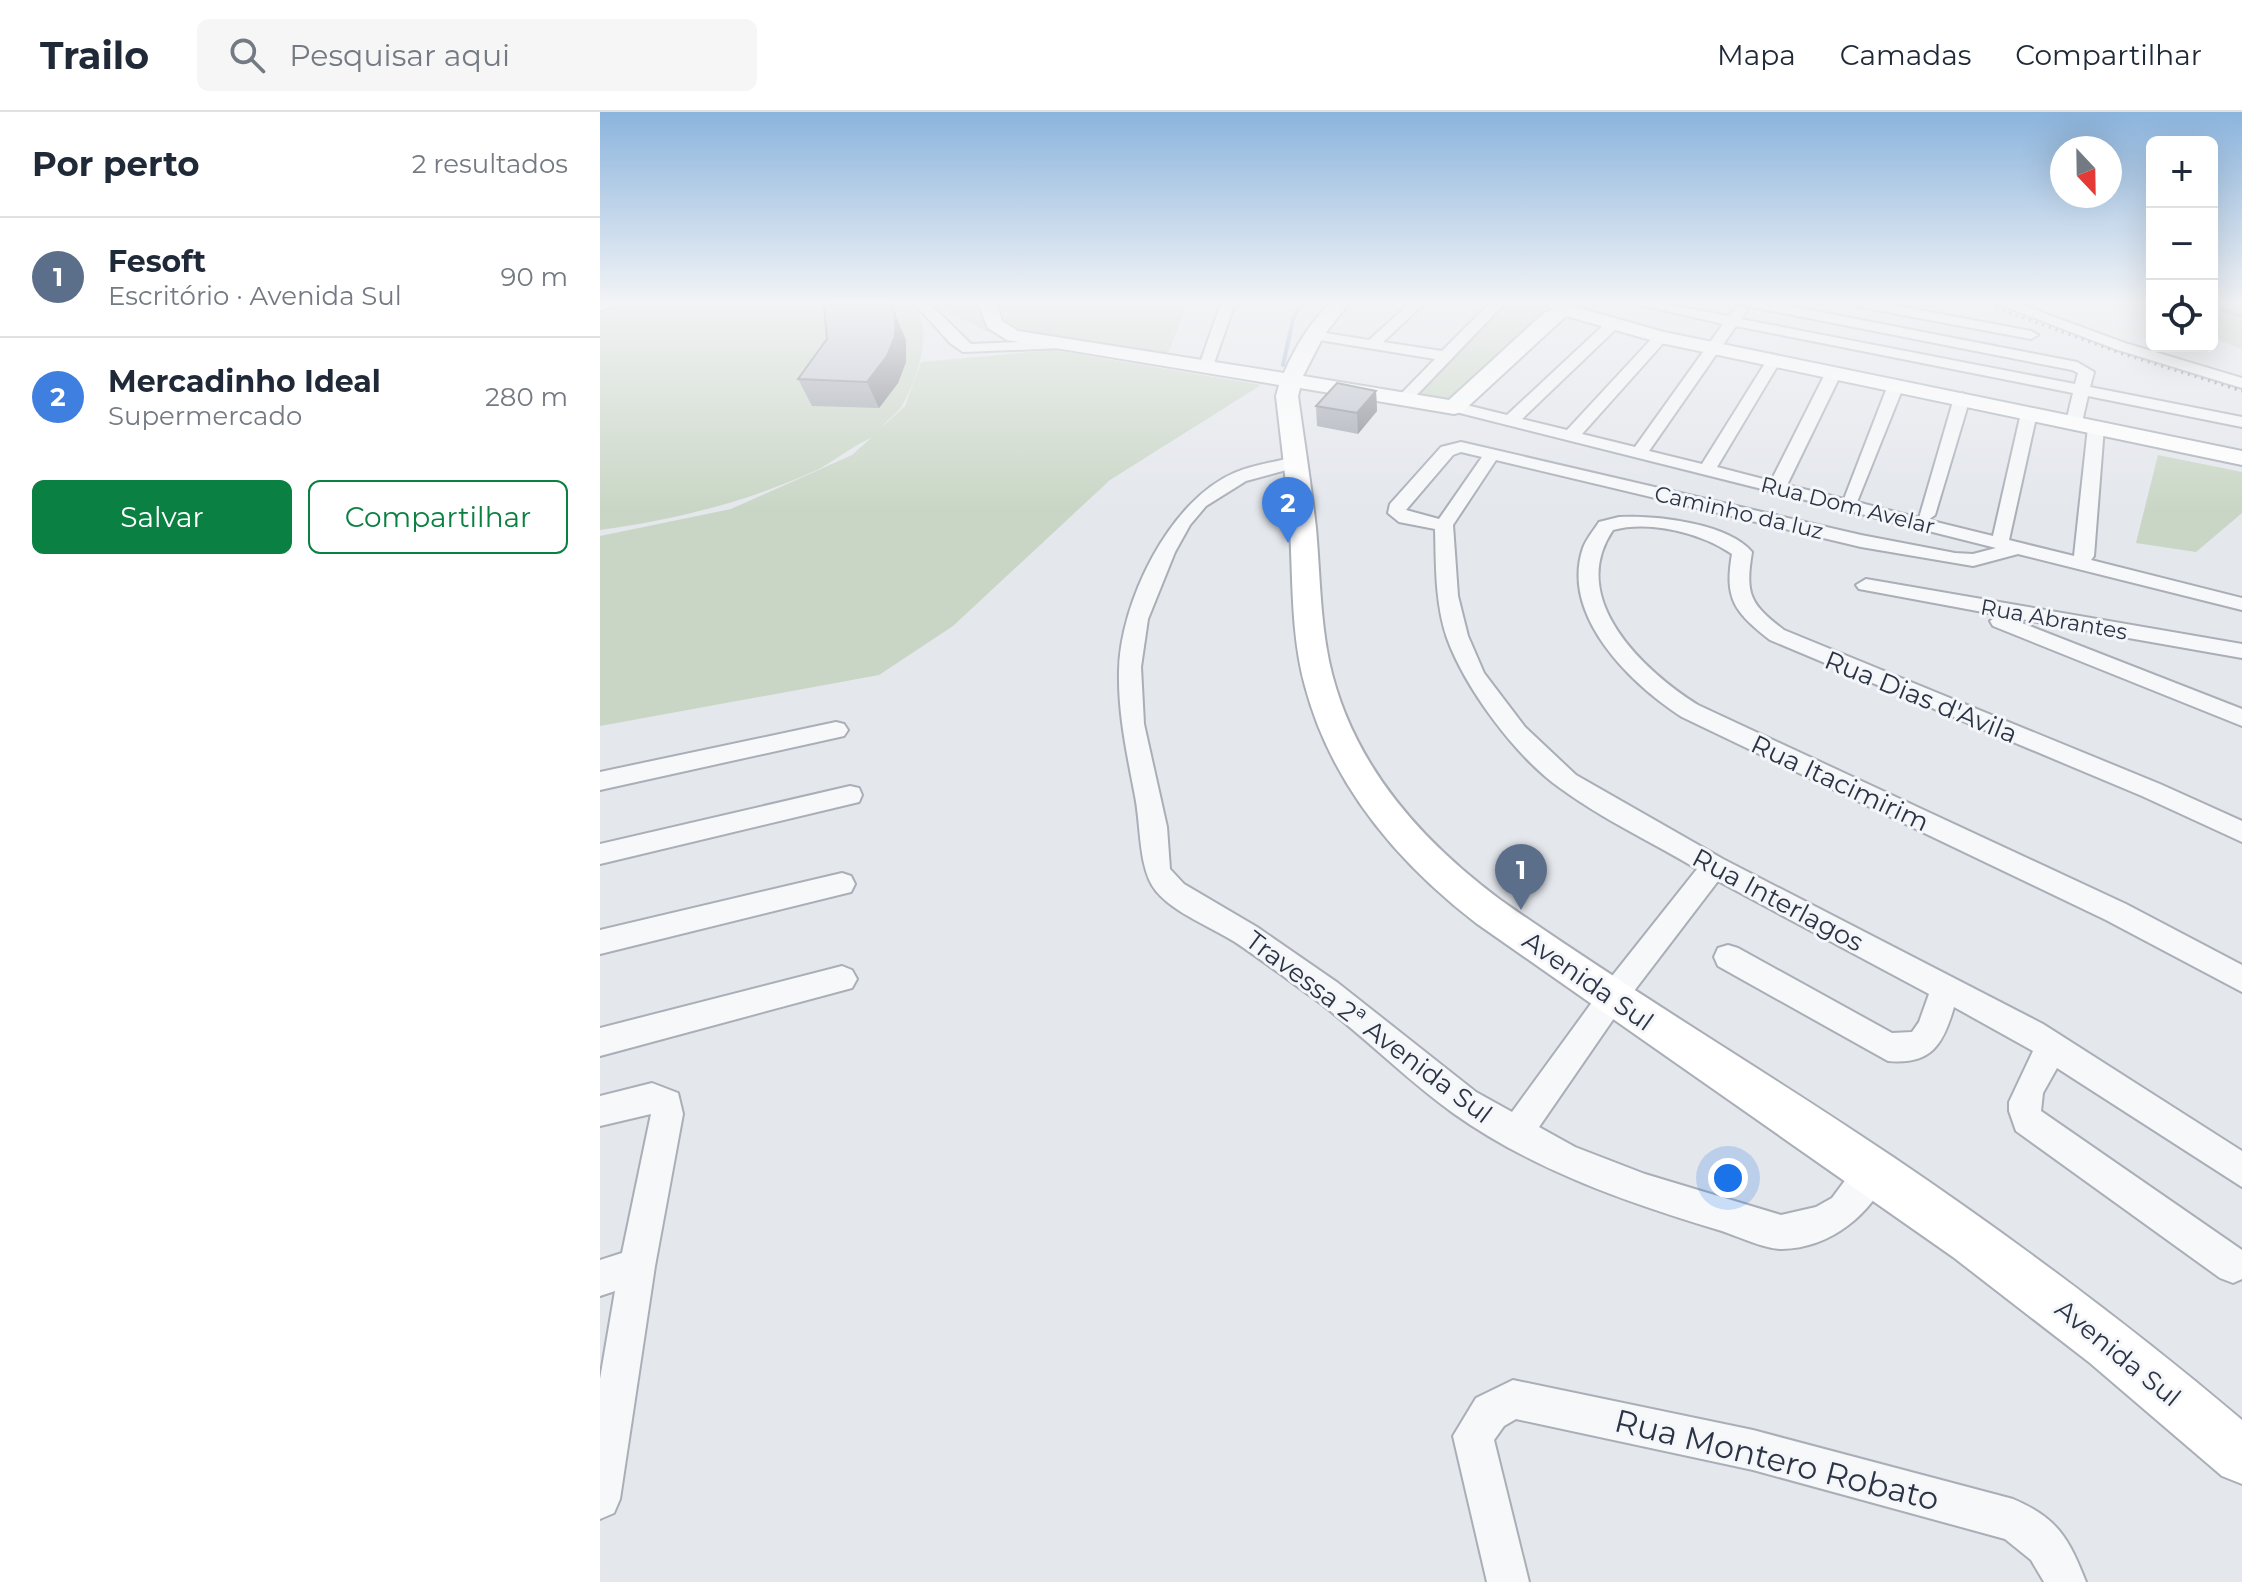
<!DOCTYPE html>
<html lang="pt">
<meta charset="utf-8">
<style>
body{margin:0;font-family:Montserrat,sans-serif;background:#f6f6f7;color:#1f2937}
.controls{position:absolute;right:24px;top:24px;display:grid;overflow:hidden;border-radius:12px;box-shadow:0 8px 32px #0002}
.controls button{width:72px;height:72px;display:grid;place-items:center;padding:0;border:0;border-bottom:2px solid #e0e1e3;background:#fff;color:#1f2937;font:40px sans-serif}
.compass{position:absolute;left:1450px;top:24px;width:72px;height:72px;border-radius:50%;background:#fff;box-shadow:0 8px 32px #0002;rotate:158deg}
.you{position:absolute;left:1128px;top:1066px;width:28px;height:28px;margin:-20px;border:6px solid #fff;border-radius:50%;background:#1a73e8;box-shadow:0 0 0 12px #1a73e833}
.badge{display:grid;place-items:center;width:52px;height:52px;border-radius:50%;background:#0b8043;color:#fff;font-size:26px;font-weight:700}
.pin{position:absolute;translate:-50% -66px;filter:drop-shadow(0 2px 4px #0008)}
.pin::after{content:'';position:absolute;top:42px;width:28px;height:24px;background:inherit;clip-path:polygon(0 0,100% 0,50% 100%)}
.list{margin:0;padding:0;list-style:none}
h2{display:flex;justify-content:space-between;align-items:center;height:104px;margin:0;padding:0 32px;font-size:34px}
h2 small{font-size:26px;font-weight:400;color:#747a83}
.list li{display:grid;grid-template-columns:52px 1fr auto;gap:24px;align-items:center;box-sizing:border-box;height:120px;padding:0 32px;border-top:2px solid #e0e1e3}
.list b{display:block;font-size:30px;white-space:nowrap}
.list p{margin:0;font-size:26px;white-space:nowrap;color:#747a83}
.list em{font-size:26px;font-style:normal;color:#747a83}
.actions{display:flex;gap:16px;padding:24px 32px}
.actions a{flex:1;padding:18px 0;border:2px solid #0b8043;border-radius:12px;text-align:center;font-size:28px;color:#0b8043}
.actions .main{background:#0b8043;color:#fff}
.icon{flex:none;width:44px;height:44px;fill:none;stroke:currentColor;stroke-width:2;stroke-linecap:round;stroke-linejoin:round}
.map{position:relative;flex:none;width:1642px;height:1470px;overflow:hidden}
header{display:flex;align-items:center;gap:48px;box-sizing:border-box;height:112px;padding:0 40px;background:#fff;border-bottom:2px solid #e0e1e3}
header strong{font-size:38px}
nav{display:flex;gap:44px;margin-inline-start:auto;font-size:28px}
.search{width:560px;height:72px;background:#f6f6f7;display:flex;align-items:center;gap:20px;box-sizing:border-box;padding:0 28px;border-radius:12px;color:#747a83;font-size:30px}
main{display:flex}
aside{flex:1;background:#fff}
.map>svg:first-child{display:block}
.green{fill:#c9d6c5}
.lines{fill:none;stroke-linecap:round;stroke-linejoin:round}
.stream{stroke:#9fb4cc;stroke-width:4}
.street-casing{stroke:#a9aeb7;stroke-width:4}
.secondary-casing{stroke:#a9aeb7;stroke-width:4}
.street{fill:#f7f8fa;fill-rule:evenodd}
.secondary{fill:#fff;fill-rule:evenodd}
.rail{stroke:#7d8696;stroke-width:3;stroke-dasharray:2 5;stroke-linecap:butt}
.wall{fill:#a1a5ae}
.shaded-wall{fill:#83868d}
.building{fill:#bbc0ca;stroke:#83868d;stroke-width:2}
.labels{text-anchor:middle;stroke-width:6;stroke-linejoin:round;paint-order:stroke}
.far-street-label{font-size:22px;fill:#2b3445;stroke:#f4f6f9}
.street-label{font-size:26px;fill:#2b3445;stroke:#f4f6f9}
.near-street-label{font-size:32px;fill:#2b3445;stroke:#f4f6f9}
</style>
<header>
<strong>Trailo</strong>
<div class="search"><svg class="icon" aria-label="search" viewBox="0 0 24 24"><circle cx="10" cy="10" r="6"/><path d="M15 15l6 6"/></svg>Pesquisar aqui</div>
<nav><a>Mapa</a><a>Camadas</a><a>Compartilhar</a></nav>
</header>
<main>
<aside>
<h2>Por perto<small>2 resultados</small></h2>
<ul class="list">
<li><span class="badge" style="background:#5c6f8a">1</span><div><b>Fesoft</b><p>Escritório · Avenida Sul</p></div><em>90 m</em></li>
<li><span class="badge" style="background:#3f7fe0">2</span><div><b>Mercadinho Ideal</b><p>Supermercado</p></div><em>280 m</em></li>
</ul>
<div class="actions"><a class="main">Salvar</a><a>Compartilhar</a></div>
</aside>
<div class="map">
<svg width="1642" height="1470" viewBox="0 0 1642 1470">
<rect width="100%" height="100%" fill="#e4e7ec"/>
<g class="green">
<path d="M17 191H310C337 212 317 267 303 292 298 301 288 307 282 315L305 294 321 250 453 238 661 273 510 368 353 514 279 563 0 614V424L131 397 252 343 271 326C254 333 236 348 219 357 150 389 75 408 0 418V196Z"/>
<polygon points="331,191 381,191 390,221"/>
<polygon points="398,191 588,191 568,241 408,217"/>
<polygon points="905,191 954,194 848,291 812,285"/>
<polygon points="1612,191 1642,191 1642,237 1612,226"/>
<polygon points="1558,343 1642,360 1642,401 1596,440 1536,431"/>
</g>
<g class="lines">
<g class="stream">
<polyline points="1612,195 1642,204"/>
<polyline points="683,253 693,207 701,191"/>
</g>
<g class="street-casing">
<g id="street">
<polygon points="0,191 19,191 0,199"/>
<polygon points="314,191 329,191 371,232 464,228 471,232 464,236 363,240 350,231"/>
<polygon points="621,191 635,191 613,254 611,257 601,257 599,254"/>
<polygon points="810,191 825,191 783,230 842,239 890,191 905,191 810,290 804,292 796,287 835,247 713,227 706,223 713,219 769,228"/>
<polygon points="943,191 961,191 971,198 959,201"/>
<path d="M1032 191H1060L1128 204 1140 194 1147 198 1141 207 1475 272 1478 261 1472 258 1152 195 1145 191H1174L1477 250 1494 260 1490 275 1642 305V315L1488 284 1482 310 1474 315 1466 310 1473 281 1136 214 1049 339 1102 352 1167 248 1174 244 1181 248 1117 355 1171 369 1226 260 1234 255 1242 260 1187 373 1244 387 1288 273 1296 268 1304 273 1257 390 1319 406 1354 286 1362 281 1370 286 1335 403 1328 408 1393 424 1421 301 1429 296 1437 301 1409 428 1474 444 1488 315 1496 310 1502 312 1504 315 1494 444 1491 448 1642 486V498L1418 442 1373 454 1261 435 896 348 853 413 858 484 868 524 884 561 925 615 976 663 1123 747 1443 912 1642 1039V1075L1457 956 1443 981 1441 999 1642 1138V1167L1633 1171 1620 1166 1416 1019 1409 999V990L1433 939 1354 895C1343 933 1331 953 1288 949L1118 854 1114 845 1118 836 1128 833 1138 836 1292 921 1312 920 1319 910 1329 882 1118 769 1021 896 939 1015 975 1035 1045 1062 1181 1103 1216 1095 1232 1086 1261 1047 1273 1042 1285 1047 1290 1059C1272 1102 1231 1136 1182 1137 1164 1137 1140 1125 1122 1119 1029 1091 933 1058 853 1001 804 966 761 921 712 885 687 867 663 849 638 832 612 815 575 802 556 779 538 757 541 712 535 684 527 642 518 602 519 559 520 491 569 389 634 361 652 353 675 350 695 345L704 350 701 354 646 369 606 394 590 413 575 440 548 507 541 555 544 612 567 715 570 757 584 772 657 815 738 871 876 980 912 1000 1001 878 1097 757C1052 730 1002 707 960 676 916 645 865 576 847 526 835 491 836 453 835 417L799 410 788 401 790 392 841 335 861 330 1261 423 1355 441 1373 442 1396 436 848 298 846 295 854 290 907 303 1009 208H1019V214L922 307 967 318 1056 222H1066V228L982 322 1035 335 1123 212ZM861 340 882 345 839 407 806 398 853 343Z"/>
<polygon points="1253,191 1282,191 1431,219 1438,223 1431,227 1260,195"/>
<polygon points="1396,191 1416,191 1525,231 1642,266 1642,276 1515,237"/>
<path d="M1019 405C1055 403 1128 411 1152 440 1145 483 1150 492 1184 518L1560 672 1642 709V730L1542 684 1170 528C1135 500 1124 488 1132 442 1101 421 1050 408 1013 418 966 487 1044 559 1098 593L1526 792 1642 853V880L1506 808 1082 605C1031 572 960 504 983 436 986 427 994 418 999 410Z"/>
<polygon points="1266,467 1642,532 1642,546 1404,504 1642,597 1642,614 1393,514 1390,509 1399,503 1259,477 1256,473"/>
<polygon points="236,610 244,612 248,618 244,624 0,678 0,660"/>
<polygon points="250,674 259,676 262,683 259,690 0,752 0,732"/>
<polygon points="242,761 251,764 255,772 251,780 0,842 0,818"/>
<polygon points="242,854 252,858 257,867 252,876 0,944 0,916"/>
<polygon points="52,971 78,981 83,1002 55,1154 20,1387 14,1401 0,1407 0,1267 15,1179 0,1184 0,1148 22,1141 51,1002 0,1014 0,984"/>
<path d="M913 1268 1153 1318 1413 1387C1458 1406 1469 1427 1486 1470H1444L1431 1448 1405 1427 1153 1358 916 1307 904 1314 894 1328 929 1470H887L853 1324 876 1286Z"/>
</g>
</g>
<g class="secondary-casing">
<path id="secondary" d="M378 191H396L402 209 418 219 684 261C695 235 710 211 730 191H749L724 223 703 264 849 288 944 201 964 192 1064 220 1642 339V353L1061 231 966 204 862 300 854 302 700 276 698 284C704 328 711 372 716 416 720 461 720 505 729 549 751 652 821 729 902 789 1030 879 1164 958 1293 1045 1414 1127 1531 1214 1642 1308V1372L1622 1364 1490 1251 1353 1145 876 811C797 750 731 672 705 574 691 523 693 469 690 417 687 373 681 328 676 284L679 273 407 228 388 216Z"/>
</g>
<use href="#street" class="street"/>
<use href="#secondary" class="secondary"/>
<polyline class="rail" points="1383,191 1523,242 1642,279"/>
</g>
<g class="wall">
<polygon points="306,228 306,250 298,271 279,296 212,294 198,267"/>
<polygon points="776,279 777,299 758,322 717,314 716,294"/>
</g>
<g class="shaded-wall">
<polygon points="295,202 306,228 306,250 298,271 279,296 267,270"/>
<polygon points="776,279 777,299 758,322 757,301"/>
</g>
<g class="building">
<polygon points="244,191 290,191 295,202 295,224 287,244 267,270 198,267 227,227 224,194"/>
<polygon points="737,271 776,279 757,301 716,294"/>
</g>
<linearGradient id="sky" x2="0" y2="1"><stop stop-color="#8bb4dd"/><stop offset="0.48" stop-color="#f3f4f6"/><stop offset="1" stop-color="#f3f4f6" stop-opacity="0"/></linearGradient>
<rect width="1642" height="397" fill="url(#sky)"/>
<g class="labels">
<g class="far-street-label">
<text transform="translate(1248 393) rotate(14)" y="8">Rua Dom Avelar</text>
<text transform="translate(1139 400) rotate(13)" y="8">Caminho da luz</text>
<text transform="translate(1454 507) rotate(10)" y="8">Rua Abrantes</text>
</g>
<g class="street-label">
<text transform="translate(1321 585) rotate(22)" y="9">Rua Dias d'Avila</text>
<text transform="translate(1240 671) rotate(25)" y="9">Rua Itacimirim</text>
<text transform="translate(1178 788) rotate(28)" y="9">Rua Interlagos</text>
<text transform="translate(988 869) rotate(35)" y="9">Avenida Sul</text>
<text transform="translate(769 915) rotate(37)" y="9">Travessa 2ª Avenida Sul</text>
<text transform="translate(1518 1241) rotate(39)" y="9">Avenida Sul</text>
</g>
<g class="near-street-label">
<text transform="translate(1177 1348) rotate(14)" y="11">Rua Montero Robato</text>
</g>
</g>
</svg>
<div class="controls">
<button>+</button>
<button>−</button>
<button><svg class="icon" aria-label="locate" viewBox="0 0 24 24"><circle cx="12" cy="12" r="6"/><path d="M12 2v4M12 18v4M2 12h4M18 12h4"/></svg></button>
</div>
<svg class="compass" viewBox="-18 -18 36 36"><path d="M0-13l5 13h-10z" fill="#e53935"/><path d="M0 13l5-13h-10z" fill="#747a83"/></svg>
<div class="you"></div>
<div class="pin badge" style="left:921px;top:798px;background:#5c6f8a">1</div>
<div class="pin badge" style="left:688px;top:431px;background:#3f7fe0">2</div>
</div>
</main>
